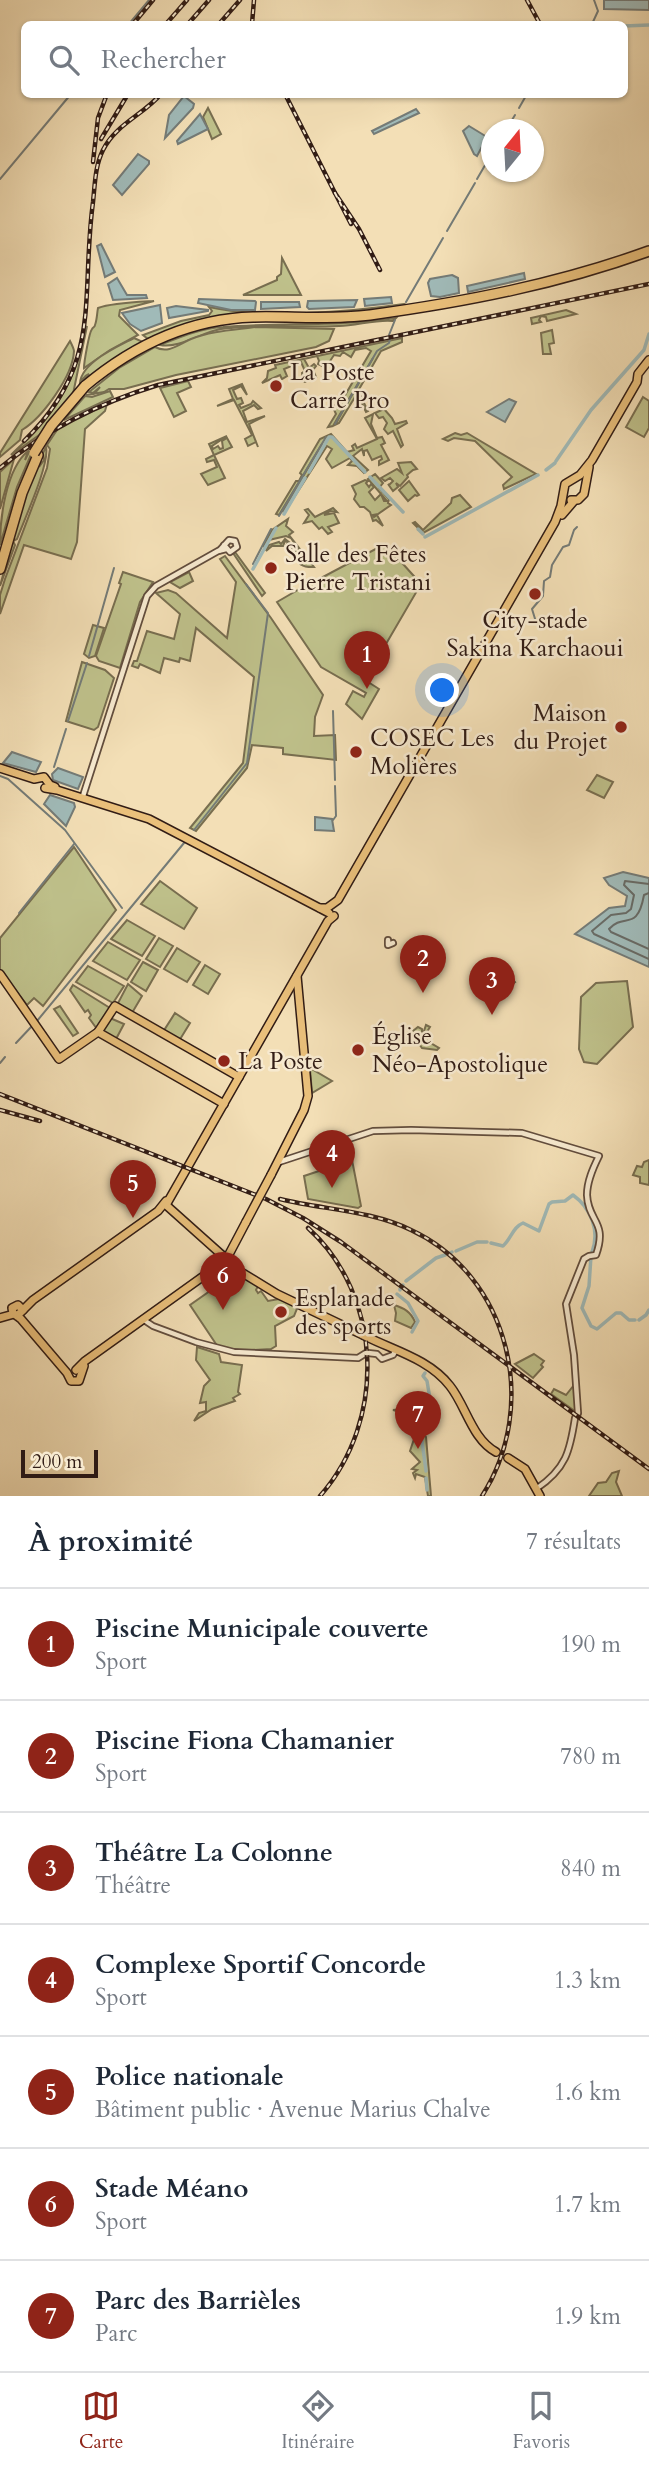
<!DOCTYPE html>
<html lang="fr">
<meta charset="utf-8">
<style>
body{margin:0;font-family:Cardo,serif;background:#f6f6f7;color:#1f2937}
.compass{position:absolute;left:481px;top:119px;width:63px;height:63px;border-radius:50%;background:#fff;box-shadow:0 2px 5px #0004;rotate:18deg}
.scale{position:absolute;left:21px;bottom:18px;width:77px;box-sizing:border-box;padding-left:7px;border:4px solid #311c15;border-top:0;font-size:19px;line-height:24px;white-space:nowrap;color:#311c15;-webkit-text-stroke:5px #f7ead0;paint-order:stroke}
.you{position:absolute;left:443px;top:691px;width:24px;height:24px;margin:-18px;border:5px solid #fff;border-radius:50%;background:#1a73e8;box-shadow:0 0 0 10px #1a73e833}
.badge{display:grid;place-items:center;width:46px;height:46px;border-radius:50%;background:#8f2418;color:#fff;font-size:23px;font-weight:700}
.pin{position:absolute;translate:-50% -58px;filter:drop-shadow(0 2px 4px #0008)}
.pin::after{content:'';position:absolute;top:37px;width:24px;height:21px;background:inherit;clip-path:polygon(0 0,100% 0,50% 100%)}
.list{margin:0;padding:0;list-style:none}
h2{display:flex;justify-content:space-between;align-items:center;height:91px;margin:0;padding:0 28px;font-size:30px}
h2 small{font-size:23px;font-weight:400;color:#747a83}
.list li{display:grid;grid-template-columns:46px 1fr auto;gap:21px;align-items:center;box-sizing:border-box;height:112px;padding:0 28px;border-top:2px solid #e0e1e3}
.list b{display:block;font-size:26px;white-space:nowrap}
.list p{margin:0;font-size:23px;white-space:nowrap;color:#747a83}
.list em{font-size:23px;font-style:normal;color:#747a83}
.icon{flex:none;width:38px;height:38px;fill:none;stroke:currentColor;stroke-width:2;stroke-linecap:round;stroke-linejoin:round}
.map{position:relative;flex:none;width:649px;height:1496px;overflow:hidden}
.search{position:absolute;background:#fff;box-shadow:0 2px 5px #0004;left:21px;right:21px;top:21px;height:77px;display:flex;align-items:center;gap:18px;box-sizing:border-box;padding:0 24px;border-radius:10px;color:#747a83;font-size:26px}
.sheet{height:875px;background:#fff}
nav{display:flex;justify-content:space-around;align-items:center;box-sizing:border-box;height:98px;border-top:2px solid #e0e1e3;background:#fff;font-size:19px;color:#747a83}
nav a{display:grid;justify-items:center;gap:4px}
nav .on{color:#8f2418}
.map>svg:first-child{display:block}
.green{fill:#bfc18b;stroke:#786e50;stroke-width:2}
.water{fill:#a0bab8;stroke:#747b77;stroke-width:2}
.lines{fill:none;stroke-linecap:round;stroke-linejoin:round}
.shore{stroke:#686b66;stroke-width:2}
.stream{stroke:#747b77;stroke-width:2}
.canal{stroke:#a0bab8;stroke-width:3.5}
.minor-casing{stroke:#624d3d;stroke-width:8}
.major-casing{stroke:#311c15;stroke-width:10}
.highway-casing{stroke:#311c15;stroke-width:12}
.minor{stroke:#f7ead0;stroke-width:4.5}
.major{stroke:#eac07b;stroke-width:7}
.highway{stroke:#eac07b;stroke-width:9}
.rail-casing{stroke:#311c15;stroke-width:4.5}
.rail{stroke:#f7ead0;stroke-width:2;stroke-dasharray:5;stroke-linecap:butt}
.minor-bridge-casing{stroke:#624d3d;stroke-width:8;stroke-linecap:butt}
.major-bridge-casing{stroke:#311c15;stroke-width:10;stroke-linecap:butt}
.highway-bridge-casing{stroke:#311c15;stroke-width:12;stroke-linecap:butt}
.minor-bridge{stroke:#f7ead0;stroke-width:4.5}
.major-bridge{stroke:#eac07b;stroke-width:7}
.highway-bridge{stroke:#eac07b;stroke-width:9}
.poi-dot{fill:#8f2418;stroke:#f7ead0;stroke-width:2.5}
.labels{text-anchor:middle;stroke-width:5;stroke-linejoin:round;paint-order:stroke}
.poi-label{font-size:24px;fill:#311c15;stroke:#f7ead0;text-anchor:start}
</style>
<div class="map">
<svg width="649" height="1496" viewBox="0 0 649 1496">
<rect width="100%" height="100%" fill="#f3dfb6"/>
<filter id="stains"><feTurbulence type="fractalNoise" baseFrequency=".00286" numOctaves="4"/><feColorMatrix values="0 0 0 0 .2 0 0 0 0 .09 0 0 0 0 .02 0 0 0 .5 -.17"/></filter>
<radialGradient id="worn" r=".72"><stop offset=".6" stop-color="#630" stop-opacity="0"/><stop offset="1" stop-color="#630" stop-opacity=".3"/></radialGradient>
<g class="green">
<polygon points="208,108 221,134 212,139 203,117"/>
<polygon points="282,258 301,295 243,295 277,280 277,277 281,274"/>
<path d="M154 301 120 310 119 316 138 335 110 350 84 368C84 362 89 333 92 329 93 327 95 327 95 325 97 320 97 313 98 308 112 303 138 302 154 301Z"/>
<path d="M404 304 402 307 361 313 258 314 158 335 148 339 143 335 181 321 209 315 212 311 209 307C264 319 349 312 404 304Z"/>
<polygon points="566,310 576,314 547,321 546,317 541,316 539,320 541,322 532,324 531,318"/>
<path d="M396 318 393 321C376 319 356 326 339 326 300 328 261 324 221 329 202 332 179 349 160 345 180 337 201 328 223 327 280 322 338 327 396 318Z"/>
<path d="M87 326 73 394 42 433 11 455C19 446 30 438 38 428 65 398 79 366 87 326Z"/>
<path d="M256 327 334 329 329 341 316 347 176 375 124 389H109L104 392 86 395 94 394 100 387 93 393 89 392 119 368 155 347C168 354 178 345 191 339 211 331 234 330 256 327Z"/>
<polygon points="552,330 554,343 549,344 551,354 543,354 541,333"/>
<path d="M134 338 143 342 114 359 92 377 90 375 91 378 82 385 83 381 89 374C84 376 80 381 80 387 77 364 117 347 134 338Z"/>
<polygon points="402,338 402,342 381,351 358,391 368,411 366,412 360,400 355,397 339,423 335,425 373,358 333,426 328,427 336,414 332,405 338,407 371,351 366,348 355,350 351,357 343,352 340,356 334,355 328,364 325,362 322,366 318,364 319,361 317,356 304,359 309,368 314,364 316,366 313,370 316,377 305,382 303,381 302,373 305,371 301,362 284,369 287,376 282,379 280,375 262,383 267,378 268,371 276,368 275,365"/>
<path d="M70 341C71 343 74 349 74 351 73 376 42 418 22 430L20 440 0 457V453Z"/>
<polygon points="188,381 191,387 177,393 186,411 174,417 160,388"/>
<polygon points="242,384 247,395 241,386 233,390 237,399 241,398 243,403 239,405 241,408 251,404 253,401 261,408 258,409 254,405 243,411 247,422 265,416 249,424 258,447 256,442 248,446 245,439 252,435 234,400 217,406 233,399 229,389"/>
<polygon points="110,391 113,397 64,420 85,396 92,397"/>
<polygon points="643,397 649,401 649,428 644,437 626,427"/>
<polygon points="107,404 105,411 85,429 77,542 71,559 24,545 0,614 0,595 5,579 47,468 50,449 47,445 59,427"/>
<polygon points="384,409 392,418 395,424 406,421 407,423 397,429 403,445 401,447 393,431 388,434 384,429 387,423 383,417 379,418 375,413"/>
<polygon points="373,414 371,424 377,438 382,437 385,443 381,445 389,460 379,465 379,461 382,459 381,456 372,460 367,450 364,451 364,456 362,449 353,456 368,470 364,473 357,466 348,465 352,461 350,458 332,468 326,459 332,449 327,446 284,513 283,511 322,444 279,515 276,514 296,481 299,481 302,475 300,473 320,439 331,434 347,452 354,450 352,446 355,444 357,448 377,439 365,418"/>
<polygon points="455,433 461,435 467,433 536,474 504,489 503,485 512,477 475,441 454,438 448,441 443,439"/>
<polygon points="227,436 212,446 213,449 218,446 220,449 223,448 222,441 227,438 232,447 214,455 225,478 208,485 201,474 217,467 214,460 207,462 206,459 214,455 209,444"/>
<path d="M46 447C50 464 24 520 17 539L13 541 15 545 0 586 24 498 42 455 39 467 44 460 43 453Z"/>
<path d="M33 450 17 487 0 545C0 518 6 469 28 451L25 460 29 452Z"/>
<polygon points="14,459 0,509 0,472"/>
<polygon points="411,462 417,469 413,470 407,475 408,477 400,486 396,483 398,487 393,491 388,484 389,485 393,481 390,478 385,481 381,478 397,469 402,473 398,463"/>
<polygon points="375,474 383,483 379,488 389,499 388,503 391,505 378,514 373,515 374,517 377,515 383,526 376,520 373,521 370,512 364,507 360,507 354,499 356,494 352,486 365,480 368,481 366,483 369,487 371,484 374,487 369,492 375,500 381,494 384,501 387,501 368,479"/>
<polygon points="409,481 419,495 417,496 415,495 408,501 399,490"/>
<polygon points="460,495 471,507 423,533 413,523 415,522 423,530 451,503 452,498"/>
<polygon points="333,508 337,512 330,511 324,515 334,513 339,523 328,527 332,532 328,534 322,527 319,529 312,521 304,523 309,515 305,510 308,509 315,517"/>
<path d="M288 519 286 526 293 532 289 535 314 567C294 568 299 557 286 546L288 542 285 541 283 546H272L266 551 269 545 279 542 281 544 285 539 290 543V548L295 549 298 558 303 556 291 538 286 536 269 540 263 547 272 530Z"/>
<polygon points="385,544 421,584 365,680 379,689 362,719 346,704 353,691 364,697 366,693 321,667 277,602 315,580 319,585 321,578"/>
<polygon points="235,552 265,593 262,596 233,553"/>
<polygon points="225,556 271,618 323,695 315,717 314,736 335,735 336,760 283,754 283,748 252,745 247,768 196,831 190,828 243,763 254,677 196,628 190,661 180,658 179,662 164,658 160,673 140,664 138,668 132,666 134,661 137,661 147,631 174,639 180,614 156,593 168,590 176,593 227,638 236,582 220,559"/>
<polygon points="123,572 153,582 140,602 120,668 99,661 96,656 121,584 119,583"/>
<polygon points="189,572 193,581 180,588 170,582"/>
<polygon points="93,625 104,628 95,656 89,658 84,654"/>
<polygon points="82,662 105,670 114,678 98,727 94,730 66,721"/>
<polygon points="597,775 613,782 604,798 587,790"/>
<polygon points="74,847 116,910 43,1006 34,998 27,1005 0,970 0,938"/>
<polygon points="160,881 197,908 184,929 141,904"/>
<polygon points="127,920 155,936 142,956 111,939"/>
<polygon points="159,938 173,946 160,967 146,959"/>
<polygon points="108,942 140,960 127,980 93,961"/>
<polygon points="177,948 200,962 187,982 164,969"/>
<polygon points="143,962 158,970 146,991 131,982"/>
<polygon points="205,965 220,974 208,994 193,985"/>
<polygon points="88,966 124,986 113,1003 76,982"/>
<polygon points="505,971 515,982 497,996 494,996 486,987"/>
<polygon points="627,981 633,1027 597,1064 584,1062 579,1049 581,997 596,983"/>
<polygon points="128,984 142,996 132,1013 117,1005"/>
<polygon points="73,985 110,1008 97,1029 89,1018 91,1015 88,1010 85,1012 70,990"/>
<polygon points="60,1006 78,1033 73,1036 54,1009"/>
<polygon points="175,1013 190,1023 179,1041 163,1032"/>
<polygon points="110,1018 124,1024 116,1039 102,1031"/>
<polygon points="426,1025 430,1027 425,1035 431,1038 429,1042 439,1048 437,1050 422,1048 415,1038 408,1041 403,1039 418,1027 422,1029 422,1037"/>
<polygon points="310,1069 310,1068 332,1081 312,1093"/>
<polygon points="352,1160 361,1206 358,1208 308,1199 304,1176"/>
<polygon points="649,1160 649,1185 640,1183 640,1177 633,1175 637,1166 642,1167 644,1162"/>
<polygon points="237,1272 258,1286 256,1290 258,1293 261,1291 268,1301 279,1299 298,1306 294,1316 275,1326 276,1346 271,1349 235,1351 216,1347 216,1344 190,1305"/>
<path d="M394 1305C404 1308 411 1312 415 1322L411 1328 395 1321 396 1313Z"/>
<polygon points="197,1347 219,1354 221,1362 242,1365 238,1392 240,1394 233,1398 235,1401 212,1409 194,1421 199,1413 206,1411 206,1402 200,1403 204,1386 210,1380 196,1360"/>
<polygon points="534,1354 544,1361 541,1365 543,1367 533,1378 515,1364"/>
<polygon points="574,1385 576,1412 551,1394 554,1389 566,1395"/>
<path d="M428 1406C420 1417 417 1425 426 1437L431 1496H428L425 1477 416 1474 415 1478 413 1473 417 1470 412 1469 420 1462 410 1451 414 1439 415 1416 393 1410Z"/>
<polygon points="619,1471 616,1482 622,1496 589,1496 598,1483 606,1482 612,1473"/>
</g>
<g class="water">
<polygon points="604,0 649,0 649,10 604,9"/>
<polygon points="184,96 194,104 193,108 165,138 169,115"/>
<polygon points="416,109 419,113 374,134 372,131"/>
<polygon points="200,114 208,129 178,144 177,141"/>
<polygon points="469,126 487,137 477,156 474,154 463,131"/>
<polygon points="138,154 149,161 149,164 122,195 113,185"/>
<polygon points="101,244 115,272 105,277 97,246"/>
<polygon points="524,273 525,279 468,292 467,286"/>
<polygon points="452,275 458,278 459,293 440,297 431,296 428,283 430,279"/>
<polygon points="117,278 127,295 146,295 147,298 113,300 108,284"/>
<polygon points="391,297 392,303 365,306 364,299"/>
<polygon points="199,299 255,301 256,302 255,310 231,310 198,303"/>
<polygon points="357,300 354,307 309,309 307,307 308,301"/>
<polygon points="261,302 299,302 300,307 261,309"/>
<polygon points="160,305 162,323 141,331 130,324 122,313"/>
<polygon points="176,306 208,310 208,311 169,318 167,308"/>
<polygon points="509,399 516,402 505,422 487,412"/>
<polygon points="12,752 41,762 36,772 3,763"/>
<polygon points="58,768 83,777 78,789 53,780 52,774"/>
<polygon points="50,795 74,803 75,807 66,826 44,804"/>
<polygon points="315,817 332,819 334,831 315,830"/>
<polygon points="623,872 649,878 649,967 575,934 609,908 625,906 627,896 609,885 604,878"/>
</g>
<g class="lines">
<g class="shore">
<polyline points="649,884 625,881 624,885 634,895 631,909 626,913 611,915 592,931 594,934 649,959"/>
<path d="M649 893 644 895C637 933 624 912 609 929L611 932 649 949"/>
</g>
<g class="stream">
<polyline points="129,24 149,0"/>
<polyline points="592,24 598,11 594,0"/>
<polyline points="519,108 527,94"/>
<polyline points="506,130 515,115"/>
<polyline points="0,179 71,94"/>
<polyline points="477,179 491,155"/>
<polyline points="447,231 475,183"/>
<polyline points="406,302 443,238"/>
<polyline points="389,335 395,320"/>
<polyline points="335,424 377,351 389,343 390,339"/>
<polyline points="279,516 326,437"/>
<polyline points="253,564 271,529"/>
<polyline points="536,622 532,609 543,596 544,581 550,577 552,565 563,547 569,545 574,530 577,527"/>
<polyline points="89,656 114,568"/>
<polyline points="333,711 335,780"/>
<polyline points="68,721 87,663"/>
<polyline points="54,767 66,729"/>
<polyline points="0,776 8,779 65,830 122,908"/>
<polyline points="333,820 336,816 335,786"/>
<polyline points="194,830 247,763 268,613 246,584"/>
<polyline points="19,913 74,844"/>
<polyline points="37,1021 184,843"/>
<polyline points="16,1043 32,1026"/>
<polyline points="0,1063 5,1057"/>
</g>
<g class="canal">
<polyline points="624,26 649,25"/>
<polyline points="556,461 591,410 644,350 649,334"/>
<polyline points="546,470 555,463"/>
<polyline points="309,472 329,437 332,437 365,472"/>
<polyline points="370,477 403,512"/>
<polyline points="284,514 305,478"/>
<polyline points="418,529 423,534"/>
<polyline points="425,537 538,475"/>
<polyline points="253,569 276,528"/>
<path d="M491 1243 503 1246C511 1239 513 1227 523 1223L539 1231 549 1204 552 1202 565 1201 573 1195C591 1208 600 1231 592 1252"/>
<polyline points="456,1251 477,1242 487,1242"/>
<polyline points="448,1254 452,1252"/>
<polyline points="591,1256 589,1286 582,1308 591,1326 597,1329 616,1313 621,1313 629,1320 635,1320"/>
<polyline points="406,1281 436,1258 445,1255"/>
<polyline points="402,1287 403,1285"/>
<polyline points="400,1290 400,1289"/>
<polyline points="397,1294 408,1303 418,1321 412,1332"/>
<polyline points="639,1320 646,1315 649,1310"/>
<path d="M425 1373 423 1376 427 1381 430 1399C428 1405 423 1409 420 1414 418 1419 425 1461 426 1471"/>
<polyline points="426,1478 427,1490"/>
</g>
<g class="minor-casing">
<g id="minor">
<polyline points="220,550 229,540 235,541 237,547 230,552 224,545"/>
<polyline points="83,796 147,596 156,586 218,551 226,549"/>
<polyline points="388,940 388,945 393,943"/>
<polyline points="418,957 418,961 421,959"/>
<path d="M279 1162 373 1131 411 1130 522 1133 599 1156C593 1168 587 1181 587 1195 588 1222 608 1221 596 1255L589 1256 584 1259 566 1304 574 1355 578 1413"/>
<polyline points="144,1320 153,1326 196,1342 234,1352 358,1358 366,1353"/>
<polyline points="368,1353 377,1354 382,1359 393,1355 396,1350"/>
<path d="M536 1489C566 1469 570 1451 575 1418"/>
</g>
</g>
<g class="major-casing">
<g id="major">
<polyline points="571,500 578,500 584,494 589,467"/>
<polyline points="562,515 574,501"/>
<polyline points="0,768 34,779 44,777 50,785 55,787"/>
<polyline points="45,788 57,790 149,819 329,913"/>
<polyline points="320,908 327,908 338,900 555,522 561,506 565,484 580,475 592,460 637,382 638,374 649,360"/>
<polyline points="0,974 59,1059 98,1032 115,1006 239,1077"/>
<polyline points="98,1032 224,1104"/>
<polyline points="271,1175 304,1110 308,1096 297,976"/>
<polyline points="166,1205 328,921 334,916"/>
<polyline points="166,1205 241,1272 277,1294 363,1335"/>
<polyline points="23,1310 33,1300 158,1211 166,1201"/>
<polyline points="17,1316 23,1310 18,1305 12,1308 13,1313 21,1319 67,1373 71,1381 79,1381 84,1366"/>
<polyline points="0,1318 14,1314"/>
<path d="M367 1337C396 1351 430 1360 450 1386 466 1406 472 1439 496 1452"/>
<polyline points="76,1370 85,1361 226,1260 246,1222"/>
<polyline points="508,1458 525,1469 540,1496"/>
</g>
</g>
<g class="highway-casing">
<g id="highway">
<path d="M85 386C134 345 189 319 253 317 292 316 331 320 370 315 465 302 558 284 649 251"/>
<polyline points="0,569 22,493 38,455"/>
</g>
</g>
<use href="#minor" class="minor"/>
<use href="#major" class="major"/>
<use href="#highway" class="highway"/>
<g class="rail-casing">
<g id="rail">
<polyline points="527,0 540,24"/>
<polyline points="133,24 153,0"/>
<polyline points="166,24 187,0"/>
<polyline points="188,24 209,0"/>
<polyline points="219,24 240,0"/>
<polyline points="252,24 254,0"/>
<polyline points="285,94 335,193"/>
<polyline points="101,139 128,94"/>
<polyline points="93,162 98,118 107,94"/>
<polyline points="351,224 335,193 359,229 380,270"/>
<path d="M24 441C104 363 80 299 93 202 95 184 95 166 103 150 116 124 143 115 161 94"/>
<path d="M0 468C47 429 99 403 158 385L649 284"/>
<polyline points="0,1094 266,1199 303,1218 341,1242 649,1469"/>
<polyline points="0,1110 40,1121"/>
<path d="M280 1199C324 1210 370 1210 411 1230 510 1276 540 1406 482 1496"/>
<path d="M308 1228C383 1296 387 1420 320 1496"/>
</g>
</g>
<use href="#rail" class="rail"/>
<g class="minor-bridge-casing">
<polyline id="minor-bridge" points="366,1353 368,1353"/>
</g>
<g class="major-bridge-casing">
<g id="major-bridge">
<polyline points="246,1222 271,1175"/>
<polyline points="363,1335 367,1337"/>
</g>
</g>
<g class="highway-bridge-casing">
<polyline id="highway-bridge" points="34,453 51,426 85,386"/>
</g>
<use href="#minor-bridge" class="minor-bridge"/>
<use href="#major-bridge" class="major-bridge"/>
<use href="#highway-bridge" class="highway-bridge"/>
</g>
<g class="poi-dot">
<circle cx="276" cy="386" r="7"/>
<circle cx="271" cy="568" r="7"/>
<circle cx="535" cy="594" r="7"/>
<circle cx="621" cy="727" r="7"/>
<circle cx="356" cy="752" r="7"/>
<circle cx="358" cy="1050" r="7"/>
<circle cx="224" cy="1061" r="7"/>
<circle cx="281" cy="1312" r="7"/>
</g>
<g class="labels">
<g class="poi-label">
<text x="290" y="380">La Poste<tspan x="290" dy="28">Carré Pro</tspan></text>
<text x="285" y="562">Salle des Fêtes<tspan x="285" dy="28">Pierre Tristani</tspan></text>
<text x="535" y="628" text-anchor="middle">City-stade<tspan x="535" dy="28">Sakina Karchaoui</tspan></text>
<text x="607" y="721" text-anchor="end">Maison<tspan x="607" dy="28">du Projet</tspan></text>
<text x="370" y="746">COSEC Les<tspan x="370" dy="28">Molières</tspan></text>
<text x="372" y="1044">Église<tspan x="372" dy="28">Néo-Apostolique</tspan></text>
<text x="238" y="1069">La Poste</text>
<text x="295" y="1306">Esplanade<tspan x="295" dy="28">des sports</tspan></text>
</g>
</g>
<rect width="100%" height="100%" filter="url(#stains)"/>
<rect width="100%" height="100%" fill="url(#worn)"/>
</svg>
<svg class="compass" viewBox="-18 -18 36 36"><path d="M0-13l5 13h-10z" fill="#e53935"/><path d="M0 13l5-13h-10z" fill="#747a83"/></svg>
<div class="scale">200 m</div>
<div class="you"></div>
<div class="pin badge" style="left:367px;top:689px">1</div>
<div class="pin badge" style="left:423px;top:993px">2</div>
<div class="pin badge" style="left:492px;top:1015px">3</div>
<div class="pin badge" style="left:332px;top:1188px">4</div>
<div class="pin badge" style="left:133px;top:1218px">5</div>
<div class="pin badge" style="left:223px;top:1310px">6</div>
<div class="pin badge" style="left:418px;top:1449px">7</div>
<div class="search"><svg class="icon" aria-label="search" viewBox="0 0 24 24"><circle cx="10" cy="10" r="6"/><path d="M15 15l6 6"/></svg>Rechercher</div>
</div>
<section class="sheet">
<h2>À proximité<small>7 résultats</small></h2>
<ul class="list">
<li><span class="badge">1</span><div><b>Piscine Municipale couverte</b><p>Sport</p></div><em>190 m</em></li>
<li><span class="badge">2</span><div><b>Piscine Fiona Chamanier</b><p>Sport</p></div><em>780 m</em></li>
<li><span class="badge">3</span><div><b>Théâtre La Colonne</b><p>Théâtre</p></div><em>840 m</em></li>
<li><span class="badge">4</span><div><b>Complexe Sportif Concorde</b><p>Sport</p></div><em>1.3 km</em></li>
<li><span class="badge">5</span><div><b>Police nationale</b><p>Bâtiment public · Avenue Marius Chalve</p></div><em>1.6 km</em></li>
<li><span class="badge">6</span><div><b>Stade Méano</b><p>Sport</p></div><em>1.7 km</em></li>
<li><span class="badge">7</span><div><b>Parc des Barrièles</b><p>Parc</p></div><em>1.9 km</em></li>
</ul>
</section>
<nav>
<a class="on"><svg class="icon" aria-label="map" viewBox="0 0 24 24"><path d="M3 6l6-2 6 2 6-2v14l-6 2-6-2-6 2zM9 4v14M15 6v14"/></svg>Carte</a>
<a><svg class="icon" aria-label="directions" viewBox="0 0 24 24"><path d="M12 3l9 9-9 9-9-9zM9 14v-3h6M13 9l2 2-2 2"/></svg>Itinéraire</a>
<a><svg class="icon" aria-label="saved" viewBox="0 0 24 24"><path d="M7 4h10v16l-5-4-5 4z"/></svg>Favoris</a>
</nav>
